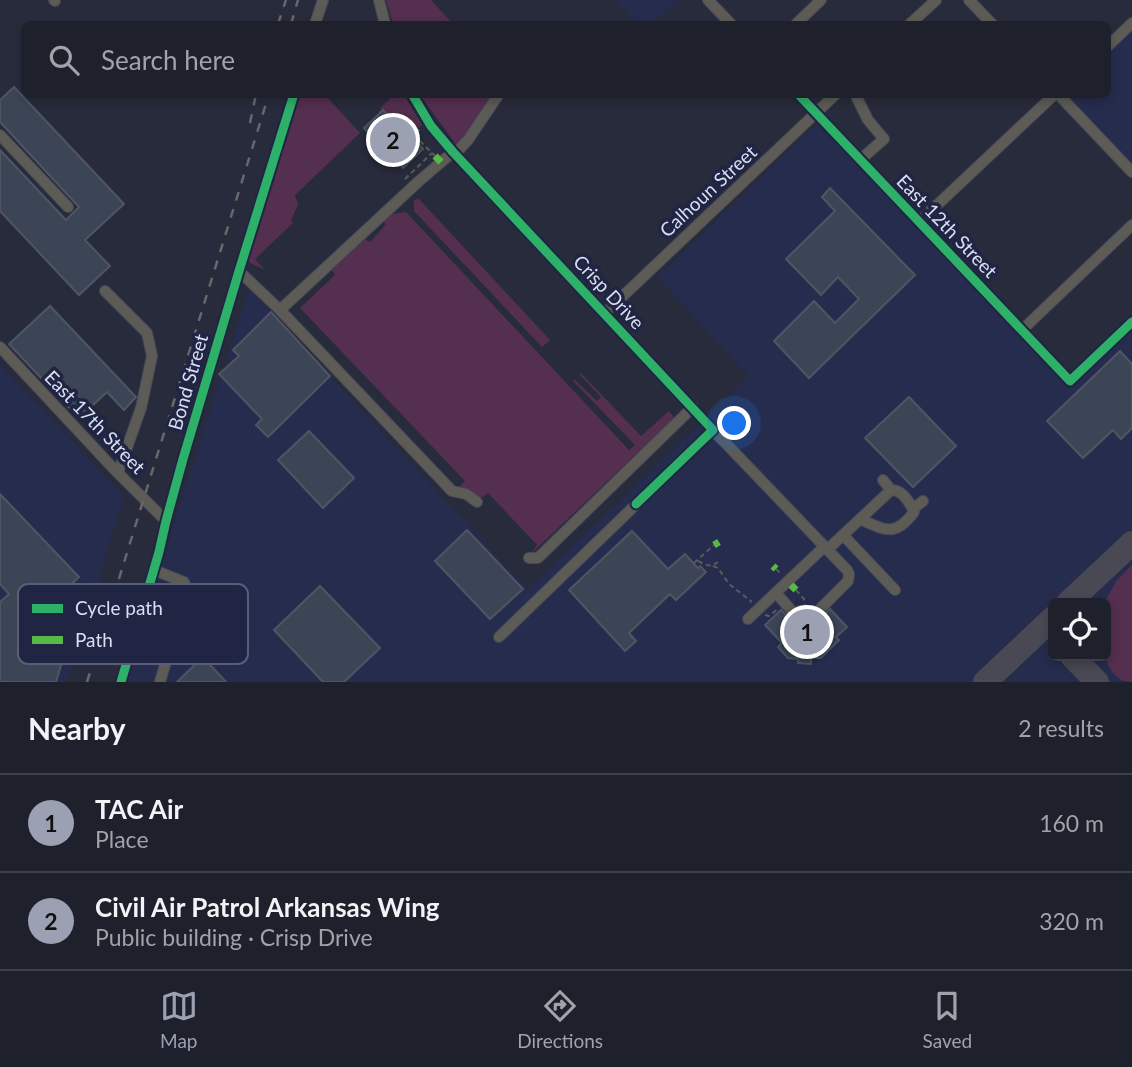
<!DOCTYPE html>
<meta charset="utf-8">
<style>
body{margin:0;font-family:Lato,sans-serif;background:#2b2d38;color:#f1f3f6}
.controls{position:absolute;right:21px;bottom:21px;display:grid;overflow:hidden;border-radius:10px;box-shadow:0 4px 10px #0003}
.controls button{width:63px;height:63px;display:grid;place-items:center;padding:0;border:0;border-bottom:2px solid #3c3e48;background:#1e202c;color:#f1f3f6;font:35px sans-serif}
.you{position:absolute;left:735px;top:424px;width:24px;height:24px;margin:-18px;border:5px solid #fff;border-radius:50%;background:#1a73e8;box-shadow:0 0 0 10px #1a73e833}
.badge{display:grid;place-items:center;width:46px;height:46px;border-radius:50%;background:#9ca0b3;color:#111;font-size:23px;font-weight:700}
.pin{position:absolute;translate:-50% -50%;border:4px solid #fff;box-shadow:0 2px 7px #0006}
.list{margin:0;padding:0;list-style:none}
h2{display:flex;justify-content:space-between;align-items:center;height:91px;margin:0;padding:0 28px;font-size:30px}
h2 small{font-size:23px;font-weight:400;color:#a1a3a9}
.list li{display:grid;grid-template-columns:46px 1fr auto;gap:21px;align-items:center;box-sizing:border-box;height:98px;padding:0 28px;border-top:2px solid #3c3e48}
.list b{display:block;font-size:26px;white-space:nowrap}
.list p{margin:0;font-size:23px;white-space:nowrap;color:#a1a3a9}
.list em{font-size:23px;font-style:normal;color:#a1a3a9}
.icon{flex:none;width:38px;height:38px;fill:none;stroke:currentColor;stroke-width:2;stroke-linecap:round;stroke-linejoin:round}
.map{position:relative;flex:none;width:1132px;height:682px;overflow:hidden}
.search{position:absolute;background:#1e202c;box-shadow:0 4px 10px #0003;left:21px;right:21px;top:21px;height:77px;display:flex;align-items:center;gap:18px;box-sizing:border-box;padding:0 24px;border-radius:10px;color:#a1a3a9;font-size:26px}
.sheet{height:287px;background:#1e202c}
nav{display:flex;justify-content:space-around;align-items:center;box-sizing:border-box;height:98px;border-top:2px solid #3c3e48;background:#1e202c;font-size:19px;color:#a1a3a9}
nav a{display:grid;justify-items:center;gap:4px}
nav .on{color:#9ca0b3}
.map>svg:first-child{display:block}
.built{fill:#262c4d;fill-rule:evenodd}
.green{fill:#542f4f}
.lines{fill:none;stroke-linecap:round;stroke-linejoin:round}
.taxiway{stroke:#484952;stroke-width:24}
.building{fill:#3b4556;stroke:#4f5562;stroke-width:2}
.minor-casing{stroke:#464957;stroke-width:12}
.path{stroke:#5b5b5b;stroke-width:2;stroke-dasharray:5 3.5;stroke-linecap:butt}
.minor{stroke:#5c5b56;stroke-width:10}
.rail{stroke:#68676a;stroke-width:2.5;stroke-dasharray:9 9;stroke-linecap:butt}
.quiet{stroke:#58b947;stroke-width:7;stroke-dasharray:14 7;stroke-linecap:butt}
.cycleway-casing{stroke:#202543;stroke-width:13}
.cycleway{stroke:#2db169;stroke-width:9}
.labels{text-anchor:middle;stroke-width:7;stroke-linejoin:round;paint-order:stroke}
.street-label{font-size:19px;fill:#dadff3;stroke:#202543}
.key{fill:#202543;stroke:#585d78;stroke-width:2}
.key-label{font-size:19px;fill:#dadff3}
</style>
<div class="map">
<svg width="1132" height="682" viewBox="0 0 1132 682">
<rect width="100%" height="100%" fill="#282b3b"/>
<g class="built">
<polygon points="615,0 678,0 652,24 639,24"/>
<polygon points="1132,30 1132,163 1067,95 1108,94 1108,52"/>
<path d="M819 122 1068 389 1132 327V682H128L172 530 249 289 528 589 749 376 657 277ZM1053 603H1106V656H1053Z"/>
<polygon points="0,365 124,497 67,682 0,682"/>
</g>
<g class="green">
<polygon points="386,0 431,0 453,24 393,24"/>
<polygon points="300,94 325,95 360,133 295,195 298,205 291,220 293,223 255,259 265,270 248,262"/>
<polygon points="394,95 404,95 422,125 416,130 410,124 408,125 414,132 409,137 380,108"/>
<polygon points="420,95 495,95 461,144 457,146"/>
<polygon points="418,198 550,340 542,347 414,211 414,201"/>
<polygon points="406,212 629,450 635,445 573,381 574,379 597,401 601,397 579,374 581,373 641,436 669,411 674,418 533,552 532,552 537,545 488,493 480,499 472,493 458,488 465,481 300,308 335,275 332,270 365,239 370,242 386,224 383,221 392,214"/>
<path d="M1132 565V682C1115 682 1110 669 1104 656H1106V603H1104L1117 580Z"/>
</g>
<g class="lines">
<g class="taxiway">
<polyline points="1068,603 1132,543"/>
<polyline points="1072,656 1097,682"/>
<polyline points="985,682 1053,618"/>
</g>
</g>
<g class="building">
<polygon points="14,87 124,204 85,240 110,266 79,295 0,211 0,150 66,220 79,207 0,122 0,100"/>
<polygon points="383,110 411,140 413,138 423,149 403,168 364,128"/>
<polygon points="830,188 915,275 809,378 774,341 814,301 835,323 859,299 838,277 821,295 786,259 835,211 822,197"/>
<polygon points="50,306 136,397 124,410 107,392 79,418 9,344"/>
<polygon points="271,312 330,376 268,437 256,425 262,419 219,374 239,356 233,350"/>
<polygon points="1120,351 1132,364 1132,428 1121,439 1113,430 1083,458 1047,421"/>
<polygon points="909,397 956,446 913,487 865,438"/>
<polygon points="309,431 354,478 323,508 278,460"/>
<polygon points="0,494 79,577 60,595 77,613 64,625 71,632 56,682 0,682 0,602 9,594 0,584"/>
<polygon points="467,530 523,589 490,619 435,561"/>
<polygon points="632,531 668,569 685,554 698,568 700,566 706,572 676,600 670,594 629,633 636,641 625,651 569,590"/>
<polygon points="320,586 380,648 344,682 323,682 274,630"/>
<polygon points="799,606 812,606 807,609 806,614 808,620 813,621 813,626 830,609 847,627 836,637 839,640 821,658 811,658 811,664 798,663 798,659 788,658 778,647 782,643 765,625 781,610 797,626 797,621 801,620 804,615 803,610"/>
<polygon points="203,657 226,682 177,682"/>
</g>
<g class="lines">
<g class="minor-casing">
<g id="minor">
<polyline points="54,0 55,1"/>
<polyline points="379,0 385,24"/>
<polyline points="708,0 731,24"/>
<polyline points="969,0 992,24"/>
<polyline points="315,24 323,0"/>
<polyline points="796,24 821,0"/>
<polyline points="910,24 936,0"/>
<polyline points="1108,46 1132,23"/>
<polyline points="412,94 431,126 453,152 713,430 499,637"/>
<polyline points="798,94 1070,381 1132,322"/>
<polyline points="858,94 857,98 868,120 884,139 860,160"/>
<polyline points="1058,94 1132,172"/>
<polyline points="0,135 68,207"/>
<polyline points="453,152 418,182 280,310 452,491 466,494 477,502"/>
<polyline points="455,154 468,140 499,94"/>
<polyline points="919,222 1055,94"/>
<polyline points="239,271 280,310"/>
<polyline points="105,291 147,333 152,356 141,408 118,473"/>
<polyline points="605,313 836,94"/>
<polyline points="1022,330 1132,225"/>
<polyline points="0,347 113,468 166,521"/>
<polyline points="713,430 847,570 849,574 848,581 817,612 813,614"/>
<path d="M883 480 891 490C901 489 908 500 913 509"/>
<path d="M860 519C884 530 895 538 914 512L913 509 923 501"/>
<polyline points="843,535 895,590"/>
<polyline points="827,550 891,490"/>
<polyline points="529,558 538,558 693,407"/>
<polyline points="154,570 184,582 187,590 160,682"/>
<polyline points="776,593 792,611 797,614"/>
<polyline points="748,619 824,547"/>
<polyline points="121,682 159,552 166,521 183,459 239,271 294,94"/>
</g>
</g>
<g class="path">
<polyline points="409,125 416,132"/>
<polyline points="414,135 435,156"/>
<polyline points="410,139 420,129"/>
<polyline points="405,179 432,153"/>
<path d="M698 561C706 565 710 568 718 562"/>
<polyline points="694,563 714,545"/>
<polyline points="713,566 718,568 729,584 752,602"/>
<polyline points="776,569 781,574"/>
<polyline points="796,590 804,599 805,606"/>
<polyline points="765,615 769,616 778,609"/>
</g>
<use href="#minor" class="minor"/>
<g class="rail">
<polyline points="278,24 286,0"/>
<polyline points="291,24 298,0"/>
<polyline points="250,123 256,94"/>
<polyline points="87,682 269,94"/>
</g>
<g class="quiet">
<polyline points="435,156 441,162"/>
<polyline points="714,545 719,542"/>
<polyline points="773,566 776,569"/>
<polyline points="791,585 796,590"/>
</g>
<g class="cycleway-casing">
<g id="cycleway">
<polyline points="412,94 431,126 453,152 713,430 636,504"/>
<polyline points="798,94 1070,381 1132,322"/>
<polyline points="121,682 159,552 166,521 183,459 239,271 294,94"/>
</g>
</g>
<use href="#cycleway" class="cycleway"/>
</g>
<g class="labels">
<g class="street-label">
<text transform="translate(708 191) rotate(-43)" y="7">Calhoun Street</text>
<text transform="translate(947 226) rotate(46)" y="7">East 12th Street</text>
<text transform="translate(609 292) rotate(47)" y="7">Crisp Drive</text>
<text transform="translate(188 382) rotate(-74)" y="7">Bond Street</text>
<text transform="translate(95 422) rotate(46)" y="7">East 17th Street</text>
</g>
</g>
<rect x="18" y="584" width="230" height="80" rx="10" class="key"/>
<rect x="32" y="604" width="31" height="9" fill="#2db169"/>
<rect x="32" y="636" width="31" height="8" fill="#58b947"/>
<g class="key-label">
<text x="75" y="615">Cycle path</text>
<text x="75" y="647">Path</text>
</g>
</svg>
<div class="controls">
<button><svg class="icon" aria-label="locate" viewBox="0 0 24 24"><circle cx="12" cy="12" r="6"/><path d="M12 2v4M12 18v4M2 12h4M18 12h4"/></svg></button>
</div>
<div class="you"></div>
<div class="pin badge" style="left:807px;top:632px">1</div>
<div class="pin badge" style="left:393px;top:140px">2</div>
<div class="search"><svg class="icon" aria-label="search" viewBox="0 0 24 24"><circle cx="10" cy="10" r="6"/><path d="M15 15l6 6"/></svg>Search here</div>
</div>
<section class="sheet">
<h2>Nearby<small>2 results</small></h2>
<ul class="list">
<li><span class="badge">1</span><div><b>TAC Air</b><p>Place</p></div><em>160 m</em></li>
<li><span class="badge">2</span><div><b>Civil Air Patrol Arkansas Wing</b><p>Public building · Crisp Drive</p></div><em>320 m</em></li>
</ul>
</section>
<nav>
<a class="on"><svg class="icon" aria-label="map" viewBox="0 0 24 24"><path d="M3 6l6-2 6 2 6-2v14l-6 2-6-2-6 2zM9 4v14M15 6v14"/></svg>Map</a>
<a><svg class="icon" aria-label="directions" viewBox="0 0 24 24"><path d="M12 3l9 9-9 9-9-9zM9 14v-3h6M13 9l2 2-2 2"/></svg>Directions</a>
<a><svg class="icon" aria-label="saved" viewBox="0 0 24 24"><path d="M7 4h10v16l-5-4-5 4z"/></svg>Saved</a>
</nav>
